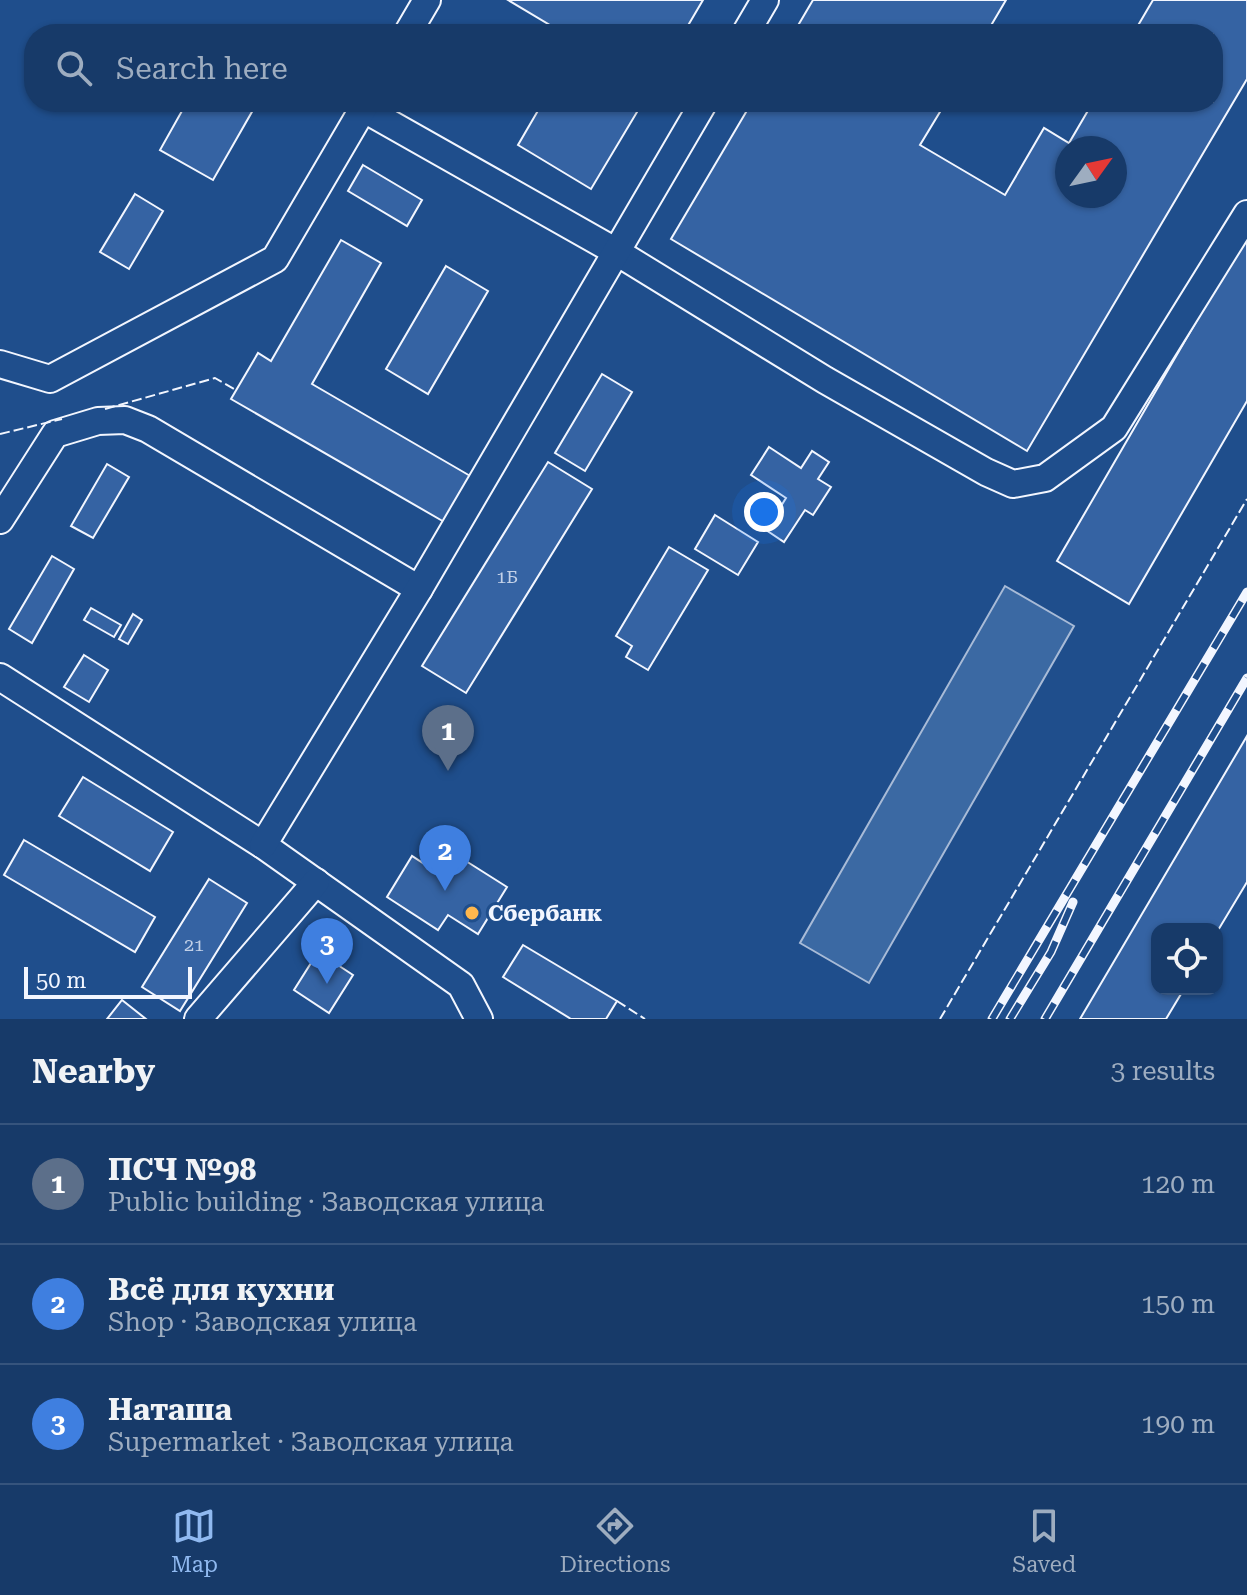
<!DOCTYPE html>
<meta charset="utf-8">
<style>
body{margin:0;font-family:"Roboto Serif",serif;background:#20416f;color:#f1f3f6}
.controls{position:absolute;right:24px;bottom:24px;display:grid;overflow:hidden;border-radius:16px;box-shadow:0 2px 6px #0004}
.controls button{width:72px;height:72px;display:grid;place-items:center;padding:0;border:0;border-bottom:2px solid #36547d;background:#173a69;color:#f1f3f6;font:40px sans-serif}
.compass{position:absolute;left:1055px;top:136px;width:72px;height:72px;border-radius:50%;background:#173a69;box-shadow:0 2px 6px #0004;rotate:57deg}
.scale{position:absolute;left:24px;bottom:20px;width:168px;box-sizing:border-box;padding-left:8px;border:4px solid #f2f6ff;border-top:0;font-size:22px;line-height:28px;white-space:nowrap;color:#f2f6ff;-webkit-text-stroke:6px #1f4e8c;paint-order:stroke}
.you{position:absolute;left:764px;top:512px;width:28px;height:28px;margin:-20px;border:6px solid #fff;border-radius:50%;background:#1a73e8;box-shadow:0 0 0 12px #1a73e833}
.badge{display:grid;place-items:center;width:52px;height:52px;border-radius:50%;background:#90b9f0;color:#fff;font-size:26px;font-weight:700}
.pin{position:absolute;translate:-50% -66px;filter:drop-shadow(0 2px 4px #0008)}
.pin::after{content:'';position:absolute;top:42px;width:28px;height:24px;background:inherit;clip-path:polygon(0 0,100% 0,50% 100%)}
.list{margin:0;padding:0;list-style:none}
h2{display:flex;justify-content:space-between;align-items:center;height:104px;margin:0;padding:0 32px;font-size:34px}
h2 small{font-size:26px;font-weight:400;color:#9eadc0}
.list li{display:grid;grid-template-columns:52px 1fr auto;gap:24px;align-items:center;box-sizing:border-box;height:120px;padding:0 32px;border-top:2px solid #36547d}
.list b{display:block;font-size:30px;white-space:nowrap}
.list p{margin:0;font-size:26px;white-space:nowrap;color:#9eadc0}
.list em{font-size:26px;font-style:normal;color:#9eadc0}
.icon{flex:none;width:44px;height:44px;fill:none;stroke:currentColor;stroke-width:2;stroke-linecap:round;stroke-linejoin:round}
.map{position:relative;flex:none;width:1247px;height:1019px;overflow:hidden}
.search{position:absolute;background:#173a69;box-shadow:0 2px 6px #0004;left:24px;right:24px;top:24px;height:88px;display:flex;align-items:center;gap:20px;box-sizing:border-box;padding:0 28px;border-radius:32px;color:#9eadc0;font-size:30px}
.sheet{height:464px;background:#173a69}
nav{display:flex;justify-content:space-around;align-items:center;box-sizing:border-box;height:112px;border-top:2px solid #36547d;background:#173a69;font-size:22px;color:#9eadc0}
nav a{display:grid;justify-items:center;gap:4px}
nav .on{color:#90b9f0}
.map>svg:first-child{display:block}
.water{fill:#3b69a3;stroke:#a8bbd7;stroke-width:2}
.building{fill:#3563a3;stroke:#f2f6ff;stroke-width:2;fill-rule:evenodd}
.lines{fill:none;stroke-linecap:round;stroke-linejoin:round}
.minor-casing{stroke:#f2f6ff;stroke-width:30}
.minor{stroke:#1f4e8c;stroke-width:26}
.rail-casing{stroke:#f2f6ff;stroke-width:9}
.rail{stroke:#1f4e8c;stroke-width:6;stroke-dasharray:18;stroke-linecap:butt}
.fence{stroke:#f2f6ff;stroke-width:2;stroke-dasharray:10 4;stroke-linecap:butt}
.poi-dot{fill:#ffb74d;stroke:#1f4e8c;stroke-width:3}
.labels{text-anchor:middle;stroke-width:6;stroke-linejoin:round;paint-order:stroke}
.number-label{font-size:18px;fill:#c3d1e8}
.poi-label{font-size:22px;font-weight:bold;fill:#f2f6ff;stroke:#1f4e8c;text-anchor:start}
</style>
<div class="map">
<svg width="1247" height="1019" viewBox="0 0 1247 1019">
<rect width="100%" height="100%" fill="#1f4e8c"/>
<polygon class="water" points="1005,586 1074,626 869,983 800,943"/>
<g class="building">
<polygon points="508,0 703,0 683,34 565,34"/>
<polygon points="813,0 1006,0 986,34 793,34"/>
<path d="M1153 0H1247V79L1027 451 671 239 752 102H946L920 145 1005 195 1044 128 1069 143 1093 102H1213V34H1133ZM1067 148H1115V196H1067Z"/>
<polygon points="187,102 239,102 253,110 213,180 160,150"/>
<polygon points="543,102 643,102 591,189 518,145"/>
<polygon points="363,165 422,200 407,226 348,191"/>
<polygon points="135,194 163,211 129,269 100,252"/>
<polygon points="1247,234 1247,401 1129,604 1057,561"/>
<polygon points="341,240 381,263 312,384 472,477 446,523 231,399 258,353 271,361"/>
<polygon points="446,266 488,291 428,394 386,369"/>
<polygon points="602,374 632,392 585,471 555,453"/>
<polygon points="769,447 801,468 812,451 829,462 818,479 831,487 813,515 805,510 784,542 766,530 786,498 751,475"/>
<polygon points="548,462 592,489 466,693 422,666"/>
<polygon points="107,464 129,477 93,538 71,526"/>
<polygon points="715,515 758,542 738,575 695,549"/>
<polygon points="669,547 708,570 648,670 626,657 632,646 616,636"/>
<polygon points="52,556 74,569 32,643 9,629"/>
<polygon points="91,608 121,625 114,637 84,620"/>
<polygon points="133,614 142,620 128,644 119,639"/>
<polygon points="84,655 108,670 89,702 64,687"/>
<polygon points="1247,736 1247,882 1217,932 1217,929 1157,929 1157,989 1184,989 1166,1019 1080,1019"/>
<polygon points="83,777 173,832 150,871 59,816"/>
<polygon points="24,840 155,917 135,952 4,875"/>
<polygon points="439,844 507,887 478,934 448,915 438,930 387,897 412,856 426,865"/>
<polygon points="209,879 247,903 180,1011 142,987"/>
<polygon points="523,945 617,1001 606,1019 571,1019 503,977"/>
<polygon points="318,952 353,975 329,1013 294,990"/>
<polygon points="122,1000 146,1019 107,1019"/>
</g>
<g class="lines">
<g class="minor-casing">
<g id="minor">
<polyline points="407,34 427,0"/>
<polyline points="745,34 765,0"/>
<polyline points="364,109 615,251 825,380 986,472 1013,484 1045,478 1114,428 1247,214"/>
<polyline points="0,364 50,379 275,259 367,102"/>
<polyline points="0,520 55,434 98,421 125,420 148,429 419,589"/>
<polyline points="0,677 263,845 461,985 479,1019"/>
<polyline points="263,845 419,589 704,102"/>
<polyline points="198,1019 316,882"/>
</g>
</g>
<use href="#minor" class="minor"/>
<g class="rail-casing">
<g id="rail">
<polyline points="992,1019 1247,592"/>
<polyline points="1010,1019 1051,952 1073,902"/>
<polyline points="1045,1019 1247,678"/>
</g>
</g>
<use href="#rail" class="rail"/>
<g class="fence">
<polyline points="105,409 215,378 236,390"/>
<polyline points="0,434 62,419"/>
<polyline points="617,1001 645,1019"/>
<polyline points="940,1019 1247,499"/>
</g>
</g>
<circle class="poi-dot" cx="472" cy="913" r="8"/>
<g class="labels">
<g class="number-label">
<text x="507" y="583">1Б</text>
<text x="194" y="951">21</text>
</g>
<g class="poi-label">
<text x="488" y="921">Сбербанк</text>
</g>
</g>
</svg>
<div class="controls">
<button><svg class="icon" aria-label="locate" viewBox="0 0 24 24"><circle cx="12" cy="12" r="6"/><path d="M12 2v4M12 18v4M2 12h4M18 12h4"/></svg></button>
</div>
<svg class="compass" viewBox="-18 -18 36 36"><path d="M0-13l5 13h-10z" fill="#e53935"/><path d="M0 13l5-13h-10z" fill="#9eadc0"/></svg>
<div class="scale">50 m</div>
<div class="you"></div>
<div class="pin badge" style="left:448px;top:771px;background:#5c6f8a">1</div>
<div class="pin badge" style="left:445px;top:891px;background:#3f7fe0">2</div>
<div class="pin badge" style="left:327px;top:984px;background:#3f7fe0">3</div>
<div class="search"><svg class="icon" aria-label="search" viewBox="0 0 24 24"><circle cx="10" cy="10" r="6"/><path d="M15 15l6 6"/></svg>Search here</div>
</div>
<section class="sheet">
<h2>Nearby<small>3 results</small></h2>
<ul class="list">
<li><span class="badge" style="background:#5c6f8a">1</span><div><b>ПСЧ №98</b><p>Public building · Заводская улица</p></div><em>120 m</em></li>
<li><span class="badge" style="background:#3f7fe0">2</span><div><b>Всё для кухни</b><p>Shop · Заводская улица</p></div><em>150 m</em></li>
<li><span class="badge" style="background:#3f7fe0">3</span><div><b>Наташа</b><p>Supermarket · Заводская улица</p></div><em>190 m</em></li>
</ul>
</section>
<nav>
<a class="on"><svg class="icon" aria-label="map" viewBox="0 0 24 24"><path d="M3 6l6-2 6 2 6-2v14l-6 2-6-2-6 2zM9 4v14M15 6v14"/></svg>Map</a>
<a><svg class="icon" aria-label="directions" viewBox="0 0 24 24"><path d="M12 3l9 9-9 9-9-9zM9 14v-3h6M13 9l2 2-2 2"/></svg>Directions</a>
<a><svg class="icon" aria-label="saved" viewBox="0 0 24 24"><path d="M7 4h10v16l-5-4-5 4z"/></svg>Saved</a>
</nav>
